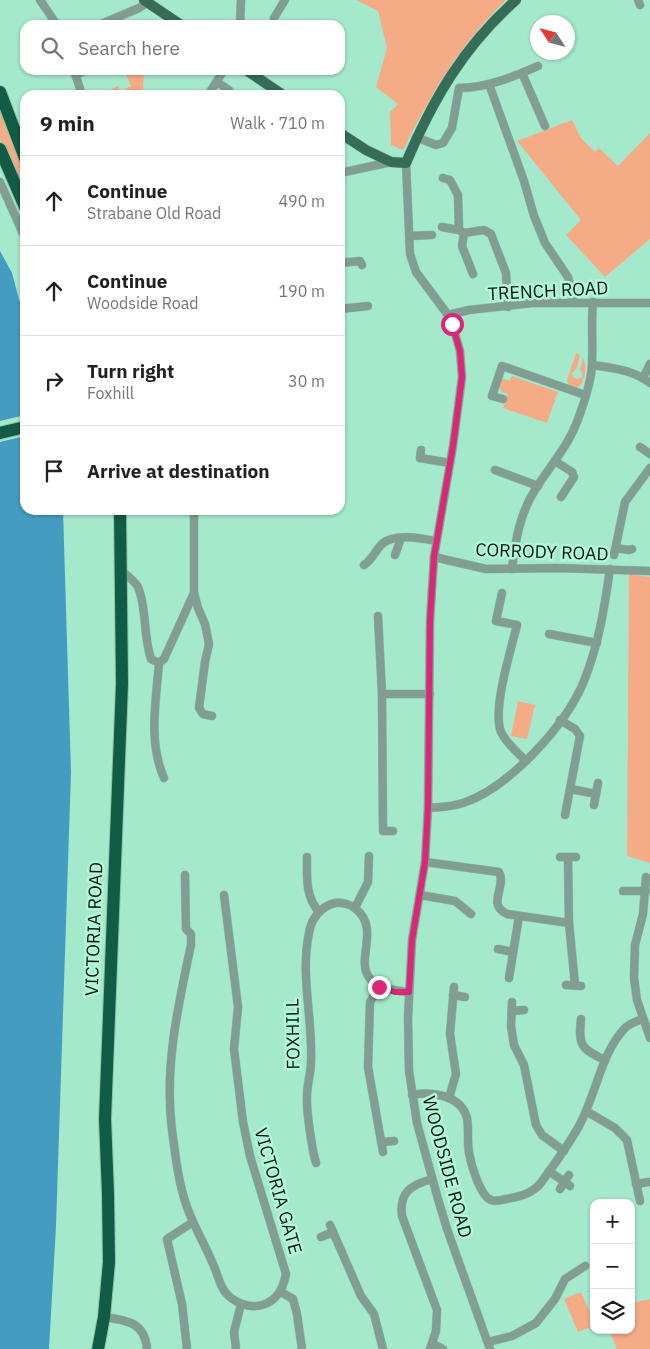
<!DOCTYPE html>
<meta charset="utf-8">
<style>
body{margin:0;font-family:"IBM Plex Sans",sans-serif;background:#f2f2f2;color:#202124}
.controls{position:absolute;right:15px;bottom:15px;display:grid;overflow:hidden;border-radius:10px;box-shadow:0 1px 4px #0004}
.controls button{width:45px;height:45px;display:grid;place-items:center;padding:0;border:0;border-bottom:1px solid #e0e0e0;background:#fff;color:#202124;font:25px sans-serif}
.compass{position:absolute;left:530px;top:15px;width:45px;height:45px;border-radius:50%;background:#fff;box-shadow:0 1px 4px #0004;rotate:306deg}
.stop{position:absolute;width:15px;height:15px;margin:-11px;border:4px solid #db2777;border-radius:50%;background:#fff}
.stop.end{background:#db2777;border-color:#fff;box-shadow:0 1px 5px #0008}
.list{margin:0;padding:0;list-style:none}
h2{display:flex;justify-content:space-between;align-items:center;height:65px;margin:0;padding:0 20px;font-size:21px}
h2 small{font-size:16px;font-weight:400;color:#757577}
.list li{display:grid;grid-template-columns:32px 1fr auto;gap:15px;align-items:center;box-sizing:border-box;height:90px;padding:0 20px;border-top:1px solid #e0e0e0}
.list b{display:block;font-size:19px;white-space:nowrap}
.list p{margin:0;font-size:16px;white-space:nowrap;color:#757577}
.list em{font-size:16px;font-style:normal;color:#757577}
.icon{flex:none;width:28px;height:28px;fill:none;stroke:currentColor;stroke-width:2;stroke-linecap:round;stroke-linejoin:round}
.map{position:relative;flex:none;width:650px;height:1349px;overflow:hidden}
.search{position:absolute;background:#fff;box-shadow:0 1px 4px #0004;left:20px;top:20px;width:325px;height:55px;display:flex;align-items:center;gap:12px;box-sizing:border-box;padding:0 18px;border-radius:15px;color:#757577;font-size:19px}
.panel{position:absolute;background:#fff;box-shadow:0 1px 4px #0004;left:20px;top:90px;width:325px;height:425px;border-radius:15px}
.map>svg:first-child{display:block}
.green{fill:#f6ab87}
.water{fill:#449dc0}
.pier{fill:#a5e9cd}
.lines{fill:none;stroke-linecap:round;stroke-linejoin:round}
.minor-casing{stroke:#87c4ab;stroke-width:9}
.major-casing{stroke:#87c4ab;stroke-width:11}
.highway-casing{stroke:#87c4ab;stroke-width:14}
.minor{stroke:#829e92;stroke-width:8}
.major{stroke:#376d58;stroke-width:10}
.highway{stroke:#125b44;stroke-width:12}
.route{stroke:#db2777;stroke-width:6}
.labels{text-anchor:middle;stroke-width:5;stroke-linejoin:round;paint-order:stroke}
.street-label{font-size:18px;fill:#001910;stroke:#b2f7da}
</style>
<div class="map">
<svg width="650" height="1349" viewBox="0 0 650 1349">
<rect width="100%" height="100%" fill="#a5e9cd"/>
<g class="green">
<path d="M356 0H506C496 10 486 20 477 31 446 67 424 108 403 150L391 145 390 112 398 104 376 87 387 48 378 11Z"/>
<polygon points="117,70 144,70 143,89 145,95 135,95 133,93 129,95 110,95 112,89 118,86 120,92 131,86 125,72"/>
<polygon points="0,107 25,172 25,191 0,139"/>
<polygon points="572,120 581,138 595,152 599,148 618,166 650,133 650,239 605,277 566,235 581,220 517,141"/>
<path d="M576 353 580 355 577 368 572 373 573 377 576 379 582 377V373L580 369 583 358C592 375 574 403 567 380Z"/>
<polygon points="512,376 558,392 547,423 503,408 508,394 502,392 499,385 501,378 510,381"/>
<polygon points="629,574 650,577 650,863 627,856"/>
<polygon points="518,701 535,705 527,739 511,736"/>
<polygon points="581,1292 594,1321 594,1326 578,1332 564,1299"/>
<polygon points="650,1299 650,1349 617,1349 609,1330 631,1330 631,1303"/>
</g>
<polygon class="water" points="0,251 12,273 25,322 25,510 63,510 71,772 56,1226 49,1349 0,1349"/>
<polygon class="pier" points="25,415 25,436 0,442 0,421"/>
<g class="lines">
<g class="minor-casing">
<g id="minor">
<polyline points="40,0 57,25"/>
<polyline points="638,0 640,5"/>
<polyline points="274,18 285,0"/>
<polyline points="99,25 139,8 148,2"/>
<polyline points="240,25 241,0"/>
<polyline points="74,70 82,95"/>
<polyline points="522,73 545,126"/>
<polyline points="75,75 87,70"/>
<polyline points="217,82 229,90 232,95"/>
<polyline points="489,84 524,181 534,216 545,243 568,277 574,303"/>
<polyline points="208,95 224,70"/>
<path d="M416 137 436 145 443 143 452 128 459 88C486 88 513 77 538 66"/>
<polyline points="406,163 410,254 416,272 448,315 454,330 460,351 462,377 453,446 434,557 430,621 428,808 425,862 412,940 408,1018 409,1071 417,1123 438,1199 447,1229 490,1349"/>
<polyline points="340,173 391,162"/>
<polyline points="443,178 450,180 458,195 459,230 464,233 462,246 473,274"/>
<polyline points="0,182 25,238"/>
<polyline points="442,227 459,230"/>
<polyline points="464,233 484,230 491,234 506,273 508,307"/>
<polyline points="410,236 432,235"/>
<polyline points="340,263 360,261 362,265"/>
<polyline points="340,309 368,306"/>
<polyline points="448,315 469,310 532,303 650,303"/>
<path d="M593 365C612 368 634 370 650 383"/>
<polyline points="643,378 650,364"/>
<polyline points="503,399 492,396 502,366 585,395"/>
<polyline points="640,447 650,454"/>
<polyline points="421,450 420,458 450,463"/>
<polyline points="555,461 572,472 574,477 561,497"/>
<polyline points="495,470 538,486"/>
<polyline points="616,548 629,550 632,549"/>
<polyline points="395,555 401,538"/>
<polyline points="614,555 625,502 650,468"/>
<polyline points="434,557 486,569 557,568 650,571"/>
<path d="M364 565C372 560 375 551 382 544 394 533 420 538 436 541"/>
<path d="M512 569C515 542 520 513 535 490 549 467 567 448 577 422 583 406 592 380 592 363 593 343 591 323 593 302"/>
<path d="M121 570C126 575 135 581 138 587 147 608 143 636 151 659L159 663C156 701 148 742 164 778"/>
<polyline points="194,593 198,608 205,624 209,644 205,662 199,708 203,714 212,716"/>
<path d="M502 593 496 621 517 625C511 650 492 709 501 732 506 743 517 752 526 761"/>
<polyline points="378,616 382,694 430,694"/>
<polyline points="549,634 597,643"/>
<polyline points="159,663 164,659 194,593 194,510"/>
<polyline points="382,694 383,831 393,831"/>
<polyline points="560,720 575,729 580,736 565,815"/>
<polyline points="571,789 596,794"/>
<polyline points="594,805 598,783"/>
<path d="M428 808C439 807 452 807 463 803 509 788 566 725 584 681 599 643 604 610 610 569"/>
<path d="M307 857C307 877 305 896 319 912"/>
<polyline points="560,857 576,857"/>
<polyline points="568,857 569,923 575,985"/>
<path d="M425 862 499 872C507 887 486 904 507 914L569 923"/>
<path d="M185 875 186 929 191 934V945C178 1006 164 1068 172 1130 175 1151 177 1174 183 1194 189 1219 203 1240 213 1264 217 1272 219 1284 225 1292 233 1302 249 1309 262 1305 277 1301 283 1289 286 1274L250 1156 243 1122 234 1049 238 1007 224 895"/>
<polyline points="646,877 643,914 635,945 634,978 637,1000 650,1038"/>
<polyline points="623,891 646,891"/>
<polyline points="420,895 455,901 471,914"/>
<polyline points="355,908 368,882 369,856"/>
<polyline points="498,949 513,952"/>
<polyline points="509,978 519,916"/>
<polyline points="566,985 581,986"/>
<polyline points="379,987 370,1002 368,1067 383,1152"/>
<polyline points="453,995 465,997"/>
<polyline points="512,1002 511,1026 514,1045 524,1065 536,1125 542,1135 564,1151"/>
<polyline points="512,1011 524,1010"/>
<path d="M581 1019C578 1045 581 1049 605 1060"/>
<path d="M412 1095C431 1091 461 1095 467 1118 469 1129 467 1141 469 1153 471 1164 480 1196 491 1200 495 1202 501 1200 506 1199 519 1197 531 1194 540 1184 554 1165 568 1146 579 1126 596 1095 601 1053 625 1028 630 1023 637 1021 643 1019"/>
<polyline points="449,1098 456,1074 450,1034 454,987"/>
<polyline points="586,1111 615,1128 627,1140 640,1201"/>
<polyline points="381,1142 394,1141"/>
<path d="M316 1163C312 1149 306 1110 307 1096 307 1084 311 1073 311 1062 313 1019 300 975 309 933 311 919 321 906 335 903 341 902 351 904 356 909 390 937 328 985 409 992"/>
<polyline points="549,1171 570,1186"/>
<polyline points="636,1184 649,1182"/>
<polyline points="560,1189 569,1175"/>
<polyline points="330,1225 361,1296 374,1314 383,1349"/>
<polyline points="321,1237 333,1232"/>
<polyline points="281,1292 293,1299 297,1314 302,1349"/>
<path d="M104 1317C126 1320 145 1322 147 1349"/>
<polyline points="488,1342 512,1336 536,1323 555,1299 565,1279 585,1266"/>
<polyline points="433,1344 443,1349"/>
<polyline points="187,1349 182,1304 167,1239 193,1222"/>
<polyline points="236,1349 234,1332 241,1304"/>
<path d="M430 1349 436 1331 437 1310 402 1216C399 1192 411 1185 432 1179"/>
</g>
</g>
<g class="major-casing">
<g id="major">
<polyline points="144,0 181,25"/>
<polyline points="246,70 283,95"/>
<path d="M340 133 366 150 391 162 406 163C433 99 464 46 516 0"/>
</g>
</g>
<g class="highway-casing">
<g id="highway">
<polyline points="0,92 25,158"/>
<polyline points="0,149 25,207"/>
<polyline points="0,433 25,427"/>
<polyline points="98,1349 104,1317 109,1262 108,1194 105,1119 122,684 120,510"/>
</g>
</g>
<use href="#minor" class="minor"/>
<use href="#major" class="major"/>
<use href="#highway" class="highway"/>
</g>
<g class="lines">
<polyline class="route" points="379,987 395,992 409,992 412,940 425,862 428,808 430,621 434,557 453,446 462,377 460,351 452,324"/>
</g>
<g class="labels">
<g class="street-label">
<text transform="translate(548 291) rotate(-3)" y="6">TRENCH ROAD</text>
<text transform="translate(542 552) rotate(2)" y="6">CORRODY ROAD</text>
<text transform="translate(94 929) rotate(-88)" y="6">VICTORIA ROAD</text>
<text transform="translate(293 1034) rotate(-91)" y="6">FOXHILL</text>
<text transform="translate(447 1167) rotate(75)" y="6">WOODSIDE ROAD</text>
<text transform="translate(278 1191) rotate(74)" y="6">VICTORIA GATE</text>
</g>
</g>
</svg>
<div class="controls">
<button>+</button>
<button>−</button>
<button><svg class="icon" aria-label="layers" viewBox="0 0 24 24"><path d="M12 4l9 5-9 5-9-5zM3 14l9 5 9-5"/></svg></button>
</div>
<svg class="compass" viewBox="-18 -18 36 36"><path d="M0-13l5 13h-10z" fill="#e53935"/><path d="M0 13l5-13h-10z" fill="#757577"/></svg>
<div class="stop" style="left:452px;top:324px"></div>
<div class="stop end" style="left:379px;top:987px"></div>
<div class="search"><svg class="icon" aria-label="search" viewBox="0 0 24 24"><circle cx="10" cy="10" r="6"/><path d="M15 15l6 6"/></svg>Search here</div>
<section class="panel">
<h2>9 min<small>Walk · 710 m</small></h2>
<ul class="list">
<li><svg class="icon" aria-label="ahead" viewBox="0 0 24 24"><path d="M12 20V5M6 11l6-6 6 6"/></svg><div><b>Continue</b><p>Strabane Old Road</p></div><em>490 m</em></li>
<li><svg class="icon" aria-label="ahead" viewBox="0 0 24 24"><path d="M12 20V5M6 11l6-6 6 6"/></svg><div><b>Continue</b><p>Woodside Road</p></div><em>190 m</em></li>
<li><svg class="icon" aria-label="right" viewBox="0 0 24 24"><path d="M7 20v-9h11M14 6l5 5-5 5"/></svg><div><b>Turn right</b><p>Foxhill</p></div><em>30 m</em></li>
<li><svg class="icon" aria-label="arrive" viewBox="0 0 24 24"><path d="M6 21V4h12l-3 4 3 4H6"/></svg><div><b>Arrive at destination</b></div></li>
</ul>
</section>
</div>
